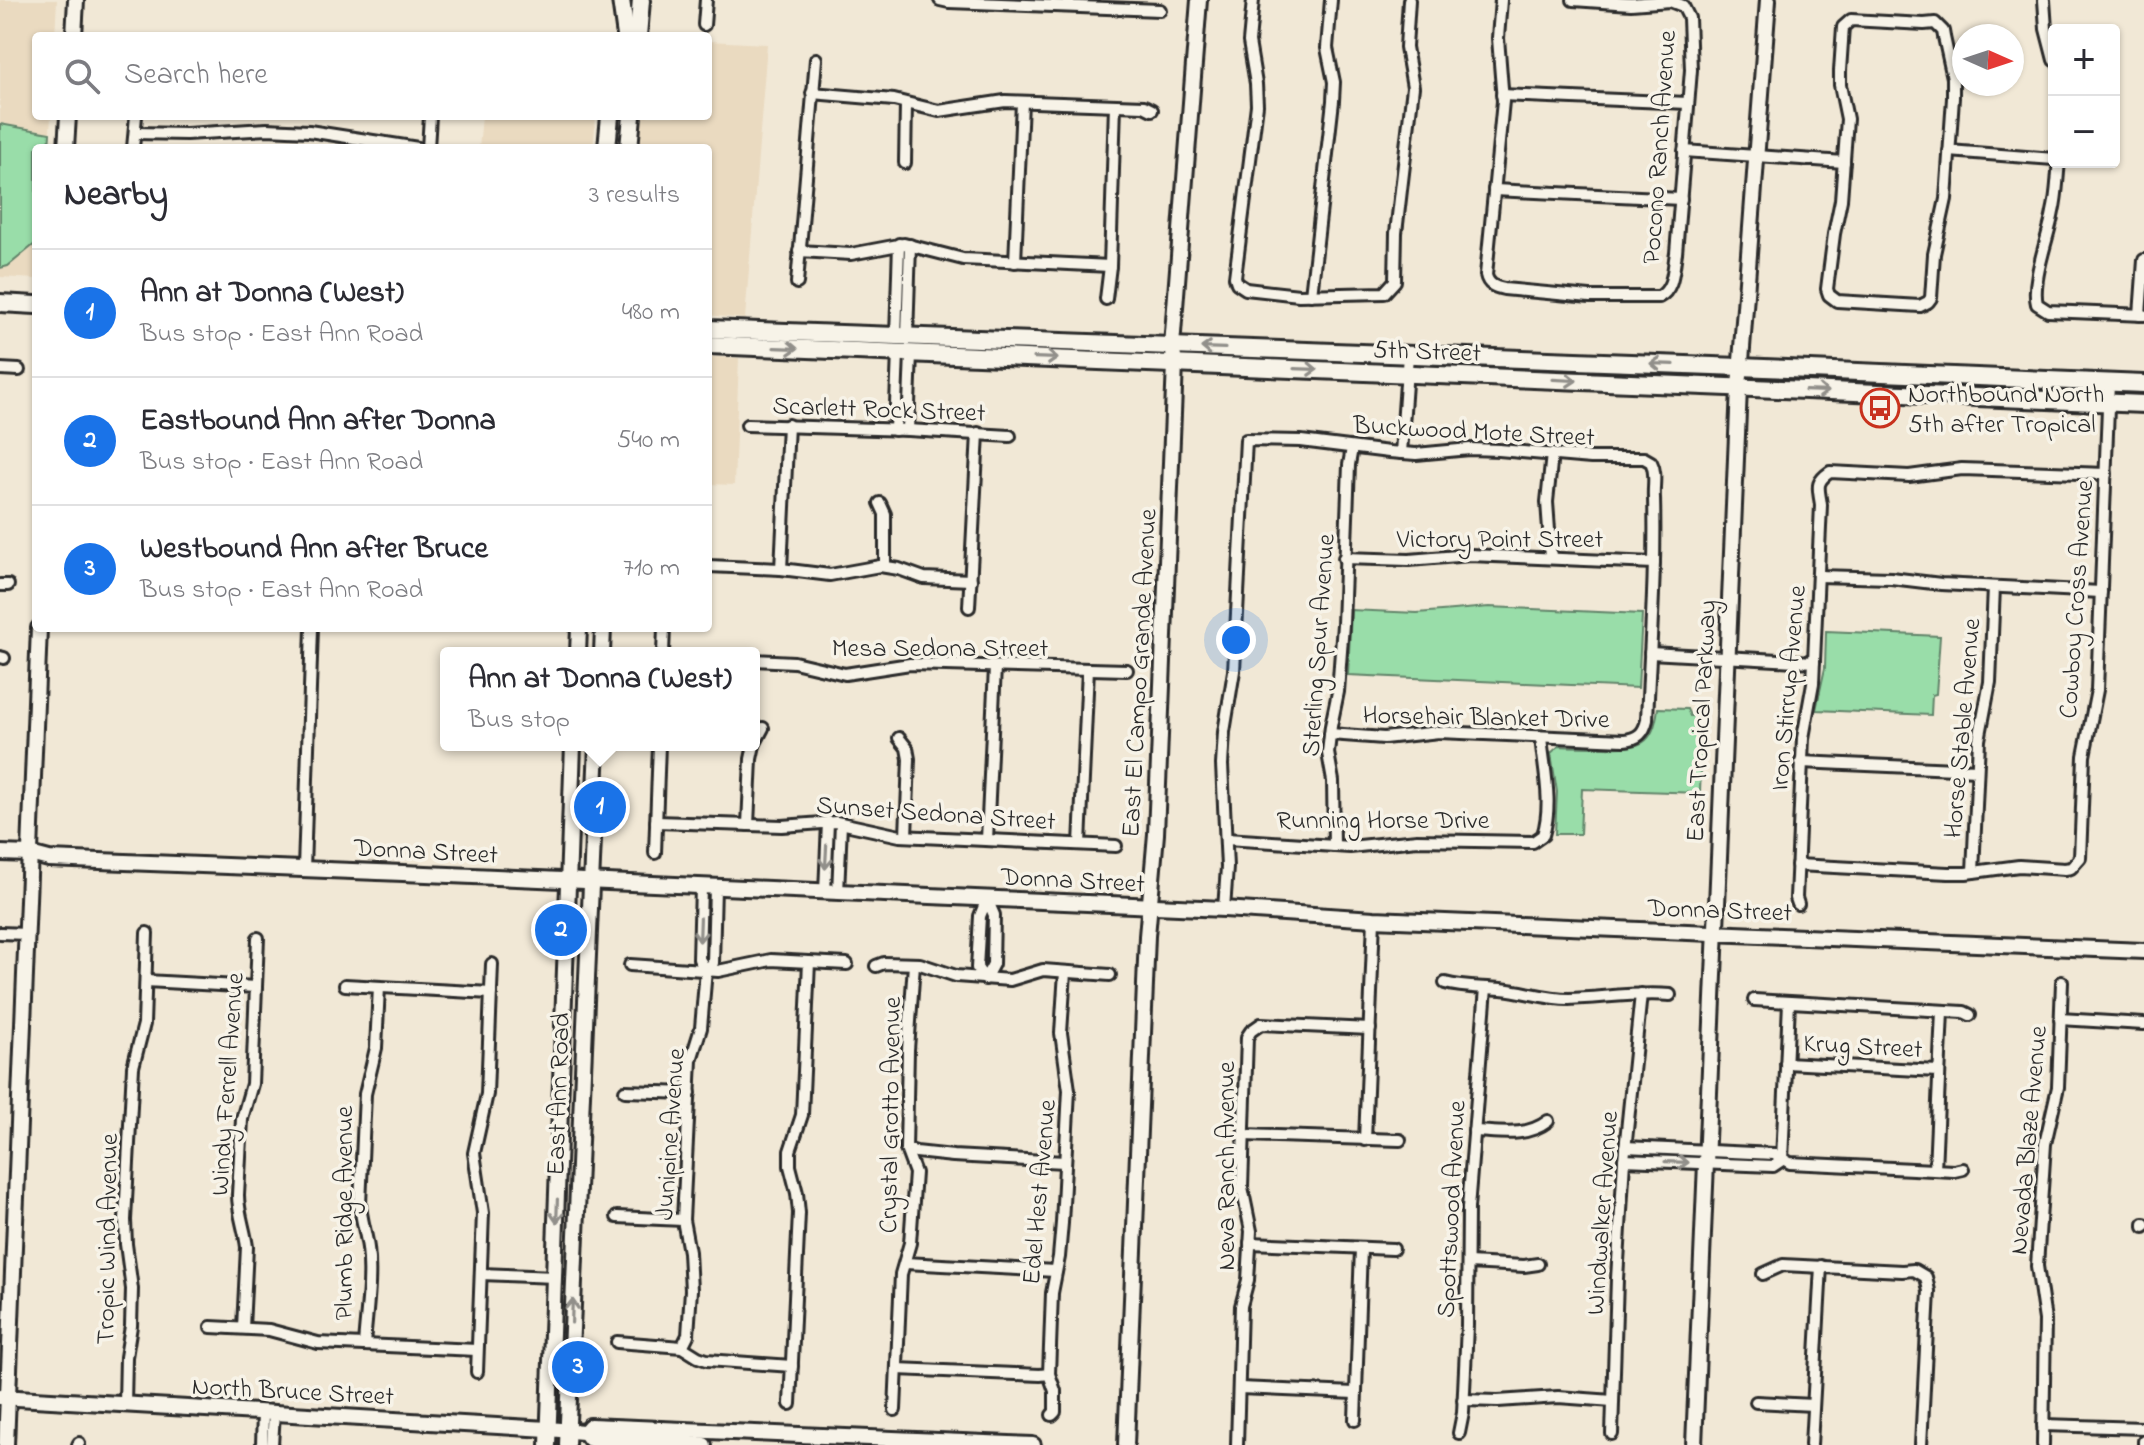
<!DOCTYPE html>
<meta charset="utf-8">
<style>
body{margin:0;font-family:"Indie Flower",sans-serif;background:#f2f2f3;color:#2b2b33}
.controls{position:absolute;right:24px;top:24px;display:grid;overflow:hidden;border-radius:8px;box-shadow:0 2px 6px #0004}
.controls button{width:72px;height:72px;display:grid;place-items:center;padding:0;border:0;border-bottom:2px solid #e1e1e2;background:#fff;color:#2b2b33;font:40px sans-serif}
.compass{position:absolute;left:1952px;top:24px;width:72px;height:72px;border-radius:50%;background:#fff;box-shadow:0 2px 6px #0004;rotate:93deg}
.you{position:absolute;left:1236px;top:640px;width:28px;height:28px;margin:-20px;border:6px solid #fff;border-radius:50%;background:#1a73e8;box-shadow:0 0 0 12px #1a73e833}
.badge{display:grid;place-items:center;width:52px;height:52px;border-radius:50%;background:#1a73e8;color:#fff;font-size:26px;font-weight:700}
.pin{position:absolute;translate:-50% -50%;border:4px solid #fff;box-shadow:0 2px 8px #0006}
.popup{position:absolute;left:440px;top:647px;width:320px;height:104px;box-sizing:border-box;display:grid;place-content:center;border-radius:8px;background:#fff;filter:drop-shadow(0 2px 6px #0005);font-size:26px;white-space:nowrap;color:#7c7c81}
.popup b{font-size:30px;color:#2b2b33}
.popup::after{content:'';position:absolute;left:50%;top:100%;margin-left:-16px;border:16px solid transparent;border-top-color:#fff}
.list{margin:0;padding:0;list-style:none}
h2{display:flex;justify-content:space-between;align-items:center;height:104px;margin:0;padding:0 32px;font-size:34px}
h2 small{font-size:26px;font-weight:400;color:#7c7c81}
.list li{display:grid;grid-template-columns:52px 1fr auto;gap:24px;align-items:center;box-sizing:border-box;height:128px;padding:0 32px;border-top:2px solid #e1e1e2}
.list b{display:block;font-size:30px;white-space:nowrap}
.list p{margin:0;font-size:26px;white-space:nowrap;color:#7c7c81}
.list em{font-size:26px;font-style:normal;color:#7c7c81}
.icon{flex:none;width:44px;height:44px;fill:none;stroke:currentColor;stroke-width:2;stroke-linecap:round;stroke-linejoin:round}
.map{position:relative;flex:none;width:2144px;height:1445px;overflow:hidden}
.search{position:absolute;background:#fff;box-shadow:0 2px 6px #0004;left:32px;top:32px;width:680px;height:88px;display:flex;align-items:center;gap:20px;box-sizing:border-box;padding:0 28px;border-radius:8px;color:#7c7c81;font-size:30px}
.panel{position:absolute;background:#fff;box-shadow:0 2px 6px #0004;left:32px;top:144px;width:680px;height:488px;border-radius:8px}
.map>svg:first-child{display:block}
.built{fill:#eadac0}
.green{fill:#99dda9;stroke:#62846a;stroke-width:2}
.lines{fill:none;stroke-linecap:round;stroke-linejoin:round}
.minor-casing{stroke:#2b2b2b;stroke-width:16}
.tertiary-casing{stroke:#2b2b2b;stroke-width:20}
.secondary-casing{stroke:#2b2b2b;stroke-width:20}
.primary-casing{stroke:#2b2b2b;stroke-width:22}
.minor{stroke:#f7f3e8;stroke-width:10}
.tertiary{stroke:#f7f3e8;stroke-width:14}
.secondary{stroke:#f7f3e8;stroke-width:14}
.primary{stroke:#f7f3e8;stroke-width:16}
.oneway{stroke:#918f8a}
.labels{text-anchor:middle;stroke-width:7;stroke-linejoin:round;paint-order:stroke}
.street-label{font-size:26px;fill:#2b2b2b;stroke:#f7f3e8}
.poi-label{font-size:26px;fill:#2b2b2b;stroke:#f7f3e8;text-anchor:start}
</style>
<div class="map">
<svg width="2144" height="1445" viewBox="0 0 2144 1445">
<rect width="100%" height="100%" fill="#f1e8d6"/>
<filter id="ink" filterUnits="userSpaceOnUse"><feTurbulence type="fractalNoise" baseFrequency=".0125" numOctaves="2"/><feDisplacementMap in="SourceGraphic" scale="16" xChannelSelector="R" yChannelSelector="G"/><feConvolveMatrix kernelMatrix="1 2 1 2 8 2 1 2 1" color-interpolation-filters="sRGB"/></filter>
<g filter="url(#ink)">
<g class="built">
<polygon points="0,0 57,0 55,36 36,36 36,116 51,116 49,148 36,148 36,279 0,277"/>
<polygon points="708,41 767,44 745,319 708,315 708,148 638,148 640,116 708,116"/>
<polygon points="482,116 596,116 593,148 479,148"/>
<polygon points="708,357 739,358 734,485 708,484"/>
</g>
<g class="green">
<polygon points="0,124 50,133 49,148 36,148 36,243 8,266 0,268"/>
<polygon points="1489,607 1642,614 1638,688 1348,675 1351,610 1417,613"/>
<polygon points="1826,631 1940,636 1936,694 1932,695 1931,715 1816,710 1825,668"/>
<path d="M1658 708 1687 709 1690 716H1703L1700 793 1582 789 1580 834H1555L1557 792 1551 753 1559 746C1574 747 1590 747 1605 747 1640 748 1653 747 1658 708Z"/>
</g>
<g class="lines">
<g class="minor-casing">
<g id="minor">
<polyline points="940,0 949,2 1160,10"/>
<polyline points="1253,0 1249,42 1256,84 1257,105 1235,277 1237,283 1246,289 1299,295 1384,293 1395,281 1396,233 1413,87 1406,47 1409,0"/>
<path d="M1501 0 1498 38 1503 101 1486 275C1488 285 1495 287 1504 289L1590 297H1659C1674 289 1673 269 1676 253L1691 70 1689 18 1683 6 1670 1 1631 4 1573 0"/>
<polyline points="2044,0 2046,29 2054,60"/>
<polygon points="1851,20 1924,24 1935,23 1943,31 1944,37 1953,78 1953,98 1946,199 1934,254 1931,298 1928,302 1920,306 1837,301 1829,295 1827,289 1834,234 1841,200 1847,119 1840,85 1840,71 1843,27"/>
<polyline points="704,25 706,0"/>
<polyline points="812,93 894,100 939,111 1005,101 1144,106 1152,110"/>
<polyline points="1502,95 1688,103"/>
<polyline points="135,133 186,134 267,129 309,131 418,148"/>
<polyline points="133,148 136,116"/>
<polyline points="428,148 430,116"/>
<polyline points="1684,151 1844,162"/>
<polyline points="1949,151 2054,159"/>
<path d="M2059 162C2057 179 2057 196 2053 212 2049 236 2031 281 2037 304L2048 311 2144 315"/>
<polyline points="905,163 906,104"/>
<polyline points="1494,190 1681,199"/>
<polyline points="799,251 851,254 904,244 963,259 1110,266"/>
<polyline points="1015,262 1022,102"/>
<polyline points="797,283 816,59"/>
<polyline points="1311,295 1333,101 1334,82 1327,48 1331,0"/>
<polyline points="1106,299 1110,266 1115,105"/>
<polyline points="2140,315 2144,260"/>
<polyline points="896,336 899,244"/>
<polyline points="907,337 910,245"/>
<polyline points="0,369 19,370"/>
<polyline points="747,425 908,430 1010,436"/>
<polyline points="895,430 898,352"/>
<polyline points="908,430 911,353"/>
<polyline points="1401,453 1408,355"/>
<polyline points="880,503 885,514 885,566"/>
<polyline points="1344,558 1409,560 1470,555 1654,563"/>
<polyline points="1551,558 1547,502 1552,454"/>
<polyline points="708,566 781,569 830,575 880,566 899,569 924,578 971,580"/>
<polyline points="781,569 788,425"/>
<polyline points="1818,576 1891,578 1941,584 2101,592"/>
<polyline points="0,585 8,585"/>
<polyline points="969,607 978,433"/>
<polyline points="663,653 664,628"/>
<polyline points="1650,653 1814,662"/>
<polyline points="0,657 4,658"/>
<polyline points="754,660 794,662 845,674 910,664 1127,670"/>
<polyline points="899,738 907,748 909,759 906,836"/>
<polyline points="754,745 763,728"/>
<polyline points="1801,762 1977,770"/>
<polyline points="656,822 782,826 836,822 900,836 1116,846"/>
<polyline points="748,825 751,759 754,745"/>
<path d="M1226 839 1350 847 1417 840 1533 842 1543 835C1553 803 1544 770 1541 737"/>
<polyline points="987,840 995,667"/>
<polyline points="1080,844 1088,669"/>
<polyline points="1334,846 1333,781 1328,753 1331,726 1338,692 1343,624 1349,465 1352,448"/>
<polyline points="655,853 659,745"/>
<polyline points="1797,865 1948,873 1966,873 2019,866 2065,869 2071,868 2080,858 2084,756 2097,690 2109,382"/>
<polyline points="304,869 312,628"/>
<polyline points="1973,872 1979,740 1990,682 1994,587"/>
<polyline points="701,887 699,959 706,970"/>
<polyline points="825,892 828,822"/>
<polyline points="838,893 841,823"/>
<polygon points="987,899 994,915 993,964 985,979 977,968 980,916"/>
<path d="M1798 904 1796 898 1803 738 1813 683 1821 505C1819 488 1814 483 1830 472L1909 476 1962 469 2106 474"/>
<path d="M1224 909 1227 867 1222 765 1224 732 1234 671 1246 440 1301 441 1389 452 1416 454 1470 449 1499 450 1591 458H1644L1651 462C1657 473 1653 485 1654 498 1656 572 1650 646 1647 720 1644 733 1638 739 1624 740L1439 732 1384 738 1330 734"/>
<polyline points="0,933 27,934"/>
<polyline points="630,965 718,971 771,960 847,964"/>
<polyline points="876,966 884,963 920,964 956,976 1010,980 1043,970 1110,975"/>
<polyline points="146,981 256,987"/>
<path d="M1445 983C1463 988 1482 987 1501 989 1524 991 1546 999 1569 999 1603 998 1636 992 1670 995"/>
<polyline points="345,985 491,993"/>
<polyline points="1754,1000 1964,1012 1970,1015"/>
<polyline points="2060,1019 2144,1024"/>
<polyline points="1786,1063 1938,1071"/>
<polyline points="625,1091 690,1093"/>
<path d="M1474 1131C1499 1132 1526 1138 1548 1121"/>
<polyline points="1244,1135 1400,1140"/>
<polyline points="1365,1140 1374,919"/>
<polyline points="1625,1147 1774,1154 1790,1163 1954,1171 1963,1169"/>
<polyline points="906,1149 916,1152 953,1156 1065,1162"/>
<polyline points="1624,1160 1773,1166 1782,1160"/>
<polyline points="1782,1160 1789,1002"/>
<polyline points="1935,1170 1942,1011"/>
<polyline points="617,1217 683,1220"/>
<polyline points="2144,1224 2144,1227"/>
<polyline points="1250,1243 1393,1249"/>
<polyline points="905,1263 1056,1271"/>
<polyline points="1468,1263 1524,1266 1538,1264"/>
<polyline points="481,1274 555,1277"/>
<polyline points="1763,1274 1783,1265 1902,1271 1914,1270 1926,1277 1929,1291 1921,1445"/>
<polyline points="211,1327 269,1330 318,1343 477,1350"/>
<path d="M243 1328 247 1247C245 1230 238 1213 238 1195L242 1119 252 1084 258 938"/>
<polyline points="617,1342 682,1347 698,1357 707,1360 792,1366"/>
<path d="M364 1345C366 1314 372 1280 368 1248 366 1233 361 1219 360 1204L365 1094 376 1048 379 987"/>
<polyline points="682,1347 688,1335 691,1290 689,1252 683,1220 691,1060 701,1028 706,970 713,963 715,887"/>
<polyline points="897,1369 1040,1375 1049,1374"/>
<polyline points="477,1372 483,1213 474,1153 487,1094 492,964"/>
<polyline points="1239,1388 1355,1393"/>
<polyline points="1463,1400 1498,1401 1558,1397 1613,1401"/>
<polyline points="1756,1402 1813,1405"/>
<polyline points="125,1404 126,1357 131,1326 132,1289 126,1244 125,1220 133,1067 144,1024 147,933"/>
<polyline points="790,1404 799,1213 797,1193 790,1166 790,1151 802,1115 809,962"/>
<polyline points="895,1410 901,1274 910,1243 915,1173 906,1149 908,1050 914,964"/>
<polyline points="1052,1415 1055,1412 1055,1391 1049,1374 1052,1293 1059,1257 1062,1223 1069,1090 1061,1033 1065,972"/>
<polyline points="1355,1420 1361,1248"/>
<polyline points="2043,1425 2144,1428"/>
<polyline points="1459,1433 1463,1413 1467,1325 1468,1208 1486,988"/>
<polyline points="1612,1434 1617,1279 1624,1160 1641,994"/>
<polyline points="78,1445 79,1443"/>
<polyline points="262,1445 263,1412"/>
<polyline points="272,1445 274,1413"/>
<polyline points="1237,1445 1241,1306 1248,1280 1251,1231 1242,1187 1247,1037 1251,1031 1261,1024 1370,1029"/>
<polyline points="1811,1445 1821,1266"/>
<polyline points="2043,1445 2045,1320 2037,1266 2045,1144 2058,1087 2062,982"/>
<polyline points="2144,1445 2144,1441"/>
</g>
</g>
<g class="tertiary-casing">
<g id="tertiary">
<polyline points="74,36 76,0"/>
<polyline points="66,148 68,116"/>
<polyline points="0,853 30,854 49,859 403,873 1224,909 1374,919 2144,951"/>
<polyline points="0,1397 548,1429 583,1432"/>
<polyline points="6,1445 39,628"/>
<polyline points="704,1445 590,1439 585,1432 590,1426 1033,1445"/>
<polyline points="1126,1445 1147,936 1156,834 1175,364 1172,346 1199,0"/>
</g>
</g>
<g class="secondary-casing">
<g id="secondary">
<polyline points="578,653 579,628"/>
<polyline points="602,653 603,628"/>
<polyline points="548,1445 573,745"/>
<polyline points="567,1445 597,745"/>
<polyline points="1694,1445 1739,388 1768,0"/>
</g>
</g>
<g class="primary-casing">
<g id="primary">
<polyline points="621,0 626,36"/>
<polyline points="638,36 641,0"/>
<polyline points="607,148 610,116"/>
<polyline points="629,148 632,116"/>
<polyline points="0,303 36,305"/>
<polyline points="708,329 1740,367 2144,384"/>
<polyline points="708,345 2144,404"/>
</g>
</g>
<use href="#minor" class="minor"/>
<use href="#tertiary" class="tertiary"/>
<use href="#secondary" class="secondary"/>
<use href="#primary" class="primary"/>
</g>
<defs><path id="oneway-shaft" d="M-6 0H5M1.5-3L5.5 0L1.5 3" fill="none" stroke-width="1.6" stroke-linecap="round" stroke-linejoin="round" transform="scale(2)"/></defs>
<g class="oneway">
<use href="#oneway-shaft" transform="translate(786 348) rotate(2)"/>
<use href="#oneway-shaft" transform="translate(1213 348) rotate(-178)"/>
<use href="#oneway-shaft" transform="translate(1046 358) rotate(2)"/>
<use href="#oneway-shaft" transform="translate(1662 364) rotate(-178)"/>
<use href="#oneway-shaft" transform="translate(1306 369) rotate(2)"/>
<use href="#oneway-shaft" transform="translate(1565 380) rotate(3)"/>
<use href="#oneway-shaft" transform="translate(1817 391) rotate(2)"/>
<use href="#oneway-shaft" transform="translate(826 857) rotate(93)"/>
<use href="#oneway-shaft" transform="translate(700 930) rotate(92)"/>
<use href="#oneway-shaft" transform="translate(1677 1162) rotate(2)"/>
<use href="#oneway-shaft" transform="translate(557 1211) rotate(92)"/>
<use href="#oneway-shaft" transform="translate(572 1311) rotate(-88)"/>
</g>
</g>
<defs>
<g id="bus-ring" transform="scale(2)"><circle r="9.5" fill="#f7f3e8" stroke="#c8321e" stroke-width="1.5"/><path d="M-5-6H5V4H4V6H2V4H-2V6H-4V4H-5ZM-3.5-4V0h7V-4ZM-3.5 1.2v1.5H-2V1.2ZM2 1.2v1.5H3.5V1.2Z" fill="#c8321e"/></g>
</defs>
<g fill-rule="evenodd">
<use href="#bus-ring" x="1880" y="408"/>
</g>
<g class="labels">
<g class="street-label">
<text transform="translate(1658 147) rotate(-86)" y="9">Pocono Ranch Avenue</text>
<text transform="translate(1427 350) rotate(2)" y="9">5th Street</text>
<text transform="translate(879 408) rotate(2)" y="9">Scarlett Rock Street</text>
<text transform="translate(1474 430) rotate(3)" y="9">Buckwood Mote Street</text>
<text x="1500" y="547">Victory Point Street</text>
<text transform="translate(2075 599) rotate(-86)" y="9">Cowboy Cross Avenue</text>
<text transform="translate(1317 645) rotate(-86)" y="9">Sterling Spur Avenue</text>
<text x="940" y="656">Mesa Sedona Street</text>
<text transform="translate(1138 673) rotate(-87)" y="9">East El Campo Grande Avenue</text>
<text transform="translate(1787 688) rotate(-85)" y="9">Iron Stirrup Avenue</text>
<text transform="translate(1486 716) rotate(1)" y="9">Horsehair Blanket Drive</text>
<text transform="translate(1700 721) rotate(-87)" y="9">East Tropical Parkway</text>
<text transform="translate(1961 728) rotate(-85)" y="9">Horse Stable Avenue</text>
<text transform="translate(936 812) rotate(4)" y="9">Sunset Sedona Street</text>
<text x="1383" y="828">Running Horse Drive</text>
<text transform="translate(426 850) rotate(3)" y="9">Donna Street</text>
<text transform="translate(1073 879) rotate(3)" y="9">Donna Street</text>
<text transform="translate(1720 909) rotate(2)" y="9">Donna Street</text>
<text transform="translate(1863 1045) rotate(3)" y="9">Krug Street</text>
<text transform="translate(226 1084) rotate(-86)" y="9">Windy Ferrell Avenue</text>
<text transform="translate(557 1094) rotate(-88)" y="9">East Ann Road</text>
<text transform="translate(889 1115) rotate(-89)" y="9">Crystal Grotto Avenue</text>
<text transform="translate(669 1134) rotate(-86)" y="9">Junipine Avenue</text>
<text transform="translate(2027 1140) rotate(-85)" y="9">Nevada Blaze Avenue</text>
<text transform="translate(1225 1166) rotate(-90)" y="9">Neva Ranch Avenue</text>
<text transform="translate(1038 1192) rotate(-85)" y="9">Edel Hest Avenue</text>
<text transform="translate(1450 1209) rotate(-87)" y="9">Spottswood Avenue</text>
<text transform="translate(343 1213) rotate(-90)" y="9">Plumb Ridge Avenue</text>
<text transform="translate(1601 1213) rotate(-86)" y="9">Windwalker Avenue</text>
<text transform="translate(106 1239) rotate(-89)" y="9">Tropic Wind Avenue</text>
<text transform="translate(293 1390) rotate(3)" y="9">North Bruce Street</text>
</g>
<g class="poi-label">
<text x="1908" y="402">Northbound North<tspan x="1908" dy="30">5th after Tropical</tspan></text>
</g>
</g>
</svg>
<div class="controls">
<button>+</button>
<button>−</button>
</div>
<svg class="compass" viewBox="-18 -18 36 36"><path d="M0-13l5 13h-10z" fill="#e53935"/><path d="M0 13l5-13h-10z" fill="#7c7c81"/></svg>
<div class="you"></div>
<div class="pin badge" style="left:600px;top:807px">1</div>
<div class="popup"><b>Ann at Donna (West)</b>Bus stop</div>
<div class="pin badge" style="left:561px;top:930px">2</div>
<div class="pin badge" style="left:578px;top:1367px">3</div>
<div class="search"><svg class="icon" aria-label="search" viewBox="0 0 24 24"><circle cx="10" cy="10" r="6"/><path d="M15 15l6 6"/></svg>Search here</div>
<section class="panel">
<h2>Nearby<small>3 results</small></h2>
<ul class="list">
<li><span class="badge">1</span><div><b>Ann at Donna (West)</b><p>Bus stop · East Ann Road</p></div><em>480 m</em></li>
<li><span class="badge">2</span><div><b>Eastbound Ann after Donna</b><p>Bus stop · East Ann Road</p></div><em>540 m</em></li>
<li><span class="badge">3</span><div><b>Westbound Ann after Bruce</b><p>Bus stop · East Ann Road</p></div><em>710 m</em></li>
</ul>
</section>
</div>
